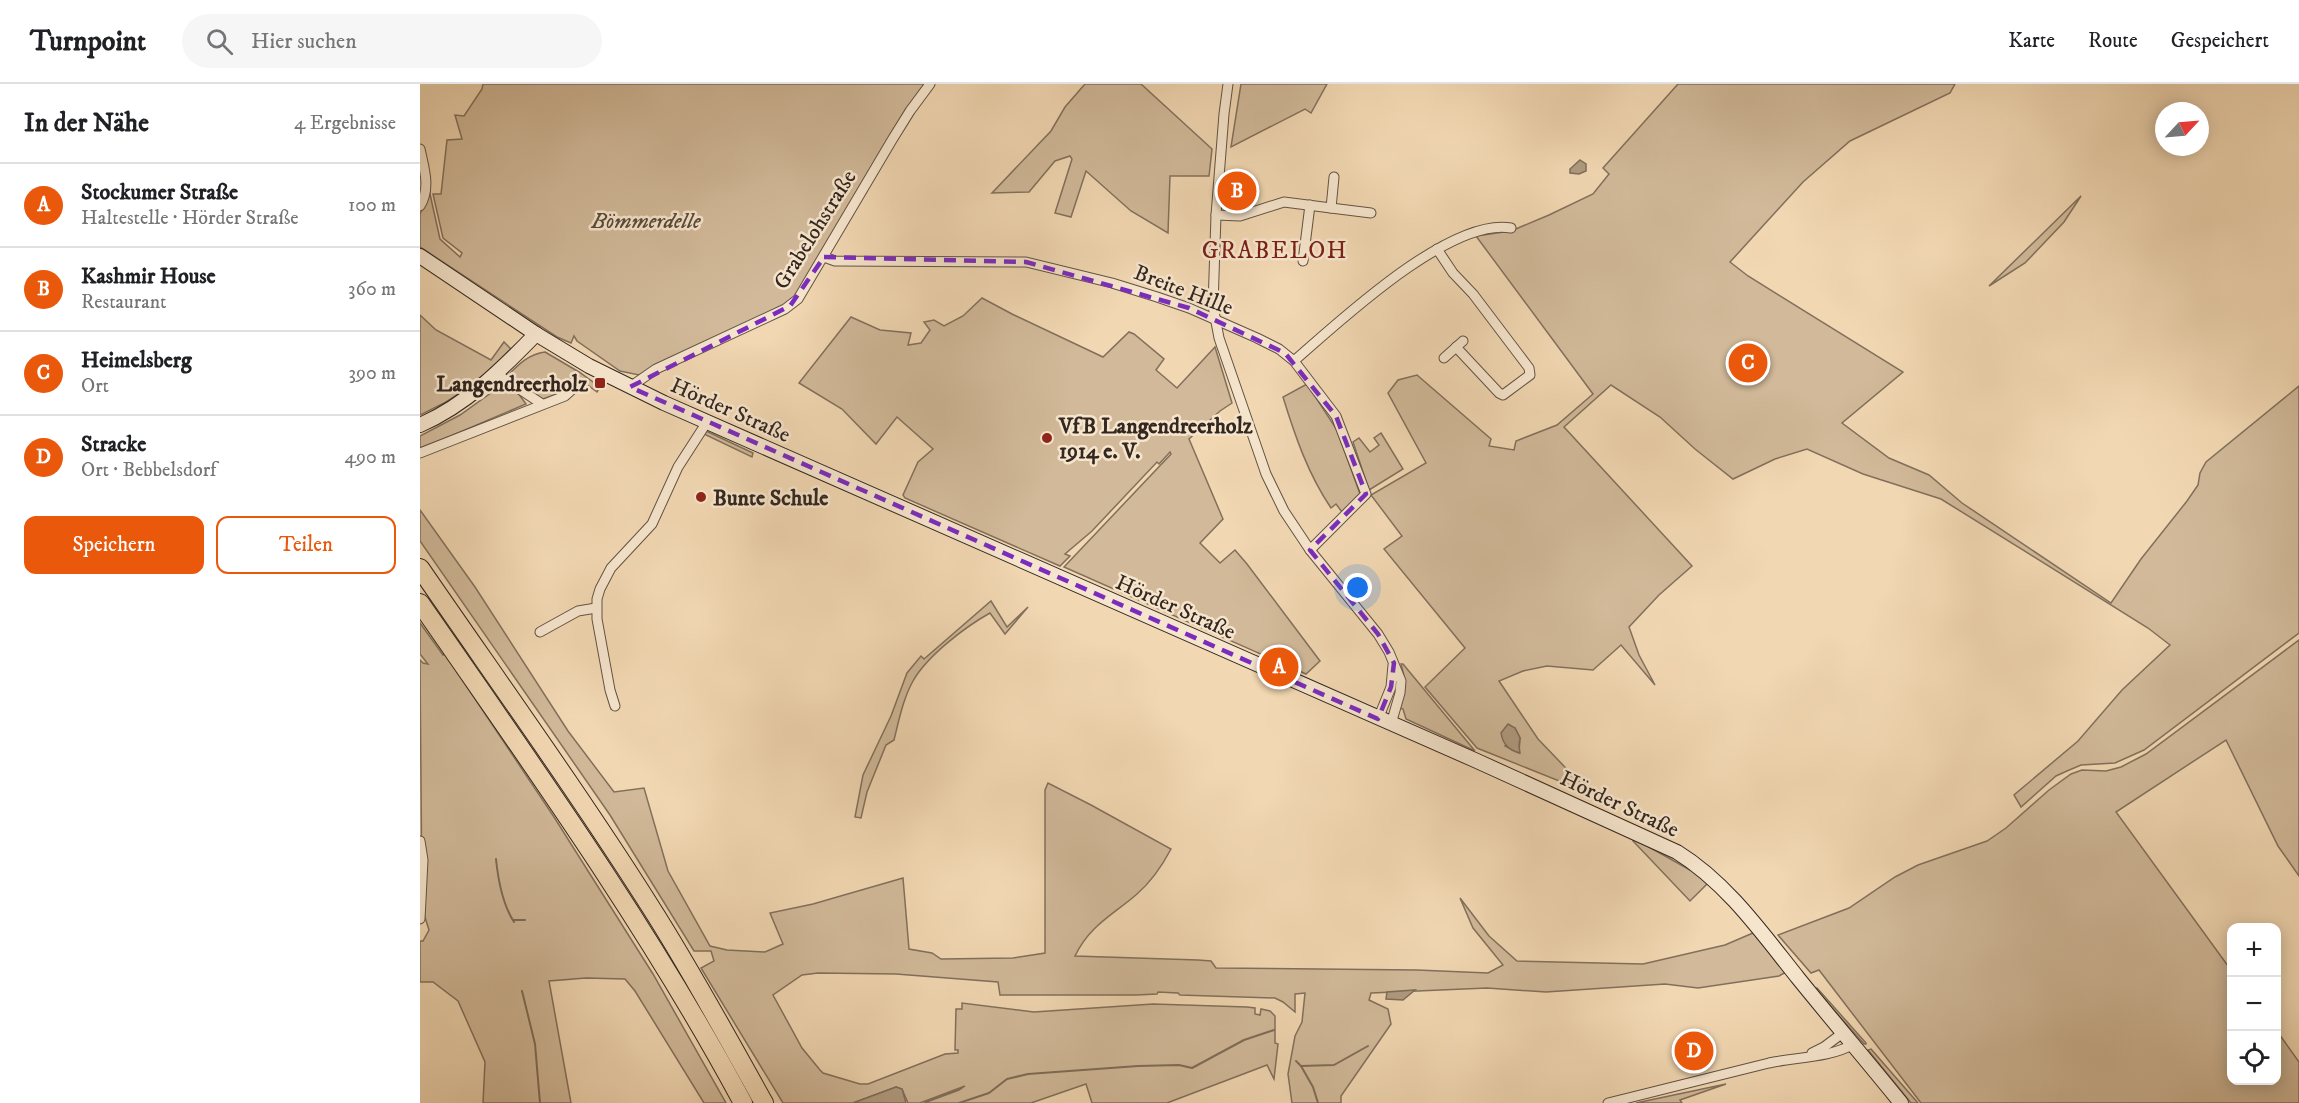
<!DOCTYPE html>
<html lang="de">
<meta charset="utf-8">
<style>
body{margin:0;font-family:"IM FELL DW Pica",serif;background:#f6f6f6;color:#202124}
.controls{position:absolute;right:18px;bottom:18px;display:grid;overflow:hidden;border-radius:12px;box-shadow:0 3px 15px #0003}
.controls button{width:54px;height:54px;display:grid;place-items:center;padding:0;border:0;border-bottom:2px solid #e0e0e0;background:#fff;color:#202124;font:30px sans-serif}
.compass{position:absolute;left:1735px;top:18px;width:54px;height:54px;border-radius:50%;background:#fff;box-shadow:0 3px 15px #0003;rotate:64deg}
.you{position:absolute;left:938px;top:504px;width:21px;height:21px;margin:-15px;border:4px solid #fff;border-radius:50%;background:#1a73e8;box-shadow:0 0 0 9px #1a73e833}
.badge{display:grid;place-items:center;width:39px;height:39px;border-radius:50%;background:#ea580c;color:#fff;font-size:20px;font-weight:700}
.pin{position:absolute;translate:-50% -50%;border:3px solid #fff;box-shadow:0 2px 6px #0006}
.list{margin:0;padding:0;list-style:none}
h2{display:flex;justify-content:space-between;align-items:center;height:78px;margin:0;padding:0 24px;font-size:26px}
h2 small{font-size:20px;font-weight:400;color:#757577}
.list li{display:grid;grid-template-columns:39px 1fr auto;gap:18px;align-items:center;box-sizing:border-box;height:84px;padding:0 24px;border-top:2px solid #e0e0e0}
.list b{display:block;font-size:22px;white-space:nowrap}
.list p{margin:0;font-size:20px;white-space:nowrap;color:#757577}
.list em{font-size:20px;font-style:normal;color:#757577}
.actions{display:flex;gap:12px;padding:18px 24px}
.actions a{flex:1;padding:14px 0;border:2px solid #ea580c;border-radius:12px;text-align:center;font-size:21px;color:#ea580c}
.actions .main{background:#ea580c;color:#fff}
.icon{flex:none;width:33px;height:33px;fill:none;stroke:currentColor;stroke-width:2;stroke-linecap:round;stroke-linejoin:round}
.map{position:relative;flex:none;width:1879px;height:1019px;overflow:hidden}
header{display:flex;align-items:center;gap:36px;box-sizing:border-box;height:84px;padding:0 30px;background:#fff;border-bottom:2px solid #e0e0e0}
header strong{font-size:28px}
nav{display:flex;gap:33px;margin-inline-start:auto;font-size:21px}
.search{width:420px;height:54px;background:#f6f6f6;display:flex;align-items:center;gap:15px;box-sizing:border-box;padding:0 21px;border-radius:33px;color:#757577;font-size:22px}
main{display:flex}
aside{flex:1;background:#fff}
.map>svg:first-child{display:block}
.green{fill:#d1b999;stroke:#82705c;stroke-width:1.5;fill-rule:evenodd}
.water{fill:#b09b80;stroke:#7e6d59;stroke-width:1.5}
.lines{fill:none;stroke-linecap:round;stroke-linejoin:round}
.stream{stroke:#7e6d59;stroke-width:2}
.street-casing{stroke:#625344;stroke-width:11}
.secondary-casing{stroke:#33271f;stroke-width:16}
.highway-casing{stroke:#33271f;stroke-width:20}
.street{stroke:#f6e5cd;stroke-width:9}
.secondary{stroke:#f6e5cd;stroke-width:14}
.highway{stroke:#f1d7b2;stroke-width:18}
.marked{fill:none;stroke:#7b2cbf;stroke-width:4.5;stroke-dasharray:12 8;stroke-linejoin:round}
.poi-dot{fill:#8f2418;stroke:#f6e5cd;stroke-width:2}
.labels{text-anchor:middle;stroke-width:5;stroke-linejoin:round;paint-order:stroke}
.park-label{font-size:22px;font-style:italic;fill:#5a4c3e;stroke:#f6e5cd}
.street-label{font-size:22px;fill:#33271f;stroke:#f6e5cd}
.poi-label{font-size:22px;font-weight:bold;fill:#33271f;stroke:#f6e5cd;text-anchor:start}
.neighbourhood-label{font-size:24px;letter-spacing:1.5px;fill:#7a1f14;stroke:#f6e5cd}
</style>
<header>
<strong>Turnpoint</strong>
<div class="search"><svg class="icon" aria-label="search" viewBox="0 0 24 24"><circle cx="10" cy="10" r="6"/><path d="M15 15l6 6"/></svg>Hier suchen</div>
<nav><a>Karte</a><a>Route</a><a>Gespeichert</a></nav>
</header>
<main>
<aside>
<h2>In der Nähe<small>4 Ergebnisse</small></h2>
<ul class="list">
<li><span class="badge">A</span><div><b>Stockumer Straße</b><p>Haltestelle · Hörder Straße</p></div><em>100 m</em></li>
<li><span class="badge">B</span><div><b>Kashmir House</b><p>Restaurant</p></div><em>360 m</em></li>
<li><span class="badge">C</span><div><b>Heimelsberg</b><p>Ort</p></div><em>390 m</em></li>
<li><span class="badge">D</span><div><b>Stracke</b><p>Ort · Bebbelsdorf</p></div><em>490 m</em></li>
</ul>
<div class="actions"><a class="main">Speichern</a><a>Teilen</a></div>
</aside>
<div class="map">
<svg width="1879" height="1019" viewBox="0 0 1879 1019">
<rect width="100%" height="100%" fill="#f1d7b2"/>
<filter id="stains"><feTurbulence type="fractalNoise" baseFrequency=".00333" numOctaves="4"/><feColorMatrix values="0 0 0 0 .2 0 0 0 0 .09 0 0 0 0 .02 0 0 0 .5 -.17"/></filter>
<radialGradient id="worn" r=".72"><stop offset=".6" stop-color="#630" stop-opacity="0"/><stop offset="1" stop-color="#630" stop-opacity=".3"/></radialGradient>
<g class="green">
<polygon points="63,0 505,0 487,24 381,205 371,216 356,227 219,291 200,287 157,257 154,252 151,259 137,253 0,163 0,130 10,110 20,155 40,173 42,169 23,154 13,110 21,110 27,56 42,55 35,31 44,32 62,5"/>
<polygon points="665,0 721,0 792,65 789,92 750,92 748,149 711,127 666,87 651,133 635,129 652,75 650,72 635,77 609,108 572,109 631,47 645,23"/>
<polygon points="821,0 907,0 891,29 885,25 811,63"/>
<path d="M1258 0H1535L1530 9 1430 57 1383 98 1310 178 1328 192 1483 288 1422 339 1469 374 1509 391 1542 419 1691 519 1721 475 1767 417 1778 401 1780 389 1786 378 1879 302V549L1724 666 1695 679 1661 681 1647 687 1636 692 1601 723 1594 711 1658 657 1702 606 1750 561 1728 544 1521 415 1443 390 1387 365 1355 375 1313 395 1275 365 1240 333 1191 301 1144 343 1272 482 1239 511 1209 543 1219 571 1235 601 1201 561 1173 586 1127 582 1103 587 1079 597 1118 655 1164 703V707L1057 664 1005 603 1045 564 964 465 982 452 951 411 1006 379 968 309 978 296 997 291 1071 355 1069 362 1094 366 1096 357 1137 341 1173 310 1056 152 1091 147 1129 131 1173 110 1189 90 1183 84ZM1095 644 1100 654 1099 669 1085 662Z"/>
<polygon points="1661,112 1644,138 1605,179 1569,202"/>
<polygon points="562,214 592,230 683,273 709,248 714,250 744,275 736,286 757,304 795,263 812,319 800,327 769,355 803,435 780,459 800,479 815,466 827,480 900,577 886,590 644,483 751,370 750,368 739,380 737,378 672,447 645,470 650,472 640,482 485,414 483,411 498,378 513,365 477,333 456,360 422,325 379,299 431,233 460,246 491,249 488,261 501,259 510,246 504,238 514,236 524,242 543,232"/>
<polygon points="0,231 16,246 71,276 84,258 91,265 69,290 26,318 0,331"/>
<path d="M125 268 159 288 180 303 177 308 158 294 150 295 137 310 123 315 111 308 88 291C99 280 109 270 125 268Z"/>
<path d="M887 300 917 346 940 410 922 428 916 420 911 424C888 390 875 352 863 313Z"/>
<polygon points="82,301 98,309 106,320 0,365 0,352 40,331"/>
<polygon points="286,347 333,369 332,373 284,350"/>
<polygon points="961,349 983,385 949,406 933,358 939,354 950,368 959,361 954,354"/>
<path d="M0 426 55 503 148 647 194 708 224 704 248 787 290 862 307 866 345 868 363 860 350 829 393 820 483 794 489 865 512 869 521 875 593 874 625 869V706L628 699 671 721 751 765C742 782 732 797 717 810 693 831 670 841 655 872L778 876 791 877 796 884 997 886 1068 889 1083 881 1053 844 1040 814 1069 852 1097 877 1223 880 1305 861 1333 849 1366 888 1359 892 1278 904 1245 900 1126 908 1067 904 951 909 949 916 968 925 971 940 921 1012V1019H872L868 990 875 952 882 938 885 909 875 910V928L863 918 855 914 760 911 758 909 738 908 737 910 716 911H580L578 898 476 890 398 889 382 891 353 911 382 964 400 986 403 989 440 1000H448L525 970 538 969V966H535L536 925H542V919L614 928 733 920 827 923 835 924V930L840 931 841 925 850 927 855 932V959L858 960 854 995 847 981 747 1019H672L666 1000 611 1019H504L539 1006 545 1002 500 1019H488L482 1005 476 1003 433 1019H363L281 884 294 877 291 867H274L190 731 0 457Z"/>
<path d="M571 517 587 543 608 523 585 550 570 529C545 543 507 572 493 597 483 615 479 636 474 656L466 661 447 708 441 734 435 733 443 691 471 632 487 589 501 572 504 575Z"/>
<polygon points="0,539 23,571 25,570 134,733 233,890 306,1019 284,1019 215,907 205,895 166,894 129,897 151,1019 63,1019 65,978 38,917 13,898 0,898 0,857 3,857 9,846 2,824 0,576 3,579 8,580 0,570"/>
<polygon points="1879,556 1879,792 1858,762 1806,656 1696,728 1811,886 1812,996 1856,996 1857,947 1879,978 1879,1019 1501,1019 1399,886 1391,889 1358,851 1429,824 1475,793 1498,781 1567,757 1586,744 1629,706 1651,690 1662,686 1686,687 1701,683 1726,670"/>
<polygon points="981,580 983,580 1055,667 986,635 983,625 980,624 985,596"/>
<polygon points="1213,754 1270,786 1272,784 1289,798 1270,817 1213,757"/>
<polygon points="1397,904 1446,959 1446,960 1444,960 1396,906"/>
<polygon points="1451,965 1498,1019 1491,1019 1448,966"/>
<polygon points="1306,1000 1260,1016 1262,1019 1216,1019"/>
</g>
<g class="water">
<polygon points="1160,76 1166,80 1166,87 1159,90 1150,89 1150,85"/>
<path d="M1088 640 1095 644 1100 654 1099 662 1100 669C1089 666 1083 661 1081 649Z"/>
<polygon points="995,906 983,916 966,915 967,908"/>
<polygon points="476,1003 482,1005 486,1019 433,1019"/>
</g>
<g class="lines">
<g class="stream">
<path d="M76 775C78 795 83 821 94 838"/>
<polyline points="94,836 105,836"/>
<polyline points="102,907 115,960 120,1019"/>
<polyline points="876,977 881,982 914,981 948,962"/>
<polyline points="881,982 893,1003 898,1019"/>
<polyline points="539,1019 569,1009 587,995 608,990 718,982 759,981 772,984 824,956 854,946"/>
</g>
<g class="street-casing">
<g id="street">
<polyline points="808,0 804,30 796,131 793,222 799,254 846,390 864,427 890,466 958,550 969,568 981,597 980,609 971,640"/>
<path d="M0 65C4 84 11 104 0 122"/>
<polyline points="911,124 951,129"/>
<polyline points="796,131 820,132 864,118 911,124 914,93"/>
<polyline points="1017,165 1033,189 1053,210 1109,284 1110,291 1083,311 1079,309 1036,263"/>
<polyline points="404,173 415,177 606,178 692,199 737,213 769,224 837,254 859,265 874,277 916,332 946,410 890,466"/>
<polyline points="883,177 890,121"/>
<polyline points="1024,274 1043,257"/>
<path d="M874 277C919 238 1030 133 1091 144"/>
<polyline points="77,290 122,320"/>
<polyline points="210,303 236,285 365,225 378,215 472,56 490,27 510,0"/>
<polyline points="0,369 145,312 154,304"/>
<polyline points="120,548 158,527 176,524"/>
<polyline points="195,622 190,606 177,535 177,515 180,505 191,484 232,440 258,383 287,338"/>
<polyline points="958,635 971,603 973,581"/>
<polyline points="0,757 3,776 0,835"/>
<polyline points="1392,969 1404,963 1424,948"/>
<path d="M1188 1019C1242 1006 1295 992 1349 979 1377 973 1409 974 1434 960"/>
</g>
</g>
<g class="secondary-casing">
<g id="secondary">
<path d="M0 172 116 250 169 282 244 319 1057 677 1257 768C1307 799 1342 849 1378 894 1412 936 1447 977 1481 1019"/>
<path d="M0 341C46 321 81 286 116 250"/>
</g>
</g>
<g class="highway-casing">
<g id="highway">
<path d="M0 484C77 596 157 707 230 822 271 886 307 953 344 1019"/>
<path d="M0 519C113 682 229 844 323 1019"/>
</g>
</g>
<use href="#street" class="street"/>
<use href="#secondary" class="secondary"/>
<use href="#highway" class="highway"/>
</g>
<path class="marked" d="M404 173 606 178 769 224 865 269 916 332 946 410 890 466 958 550 974 579 971 603 958 635 210 303 370 222Z"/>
<g class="poi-dot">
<rect x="174" y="293" width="12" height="12" rx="3"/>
<circle cx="627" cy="354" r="6"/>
<circle cx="281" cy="413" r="6"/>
</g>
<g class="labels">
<g class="park-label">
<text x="226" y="144">Bömmerdelle</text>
</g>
<g class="street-label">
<text transform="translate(394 145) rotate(-58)" y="8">Grabelohstraße</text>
<text transform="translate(764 205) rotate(21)" y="8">Breite Hille</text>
<text transform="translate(311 325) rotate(24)" y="8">Hörder Straße</text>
<text transform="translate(756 522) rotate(24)" y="8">Hörder Straße</text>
<text transform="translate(1200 719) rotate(25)" y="8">Hörder Straße</text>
</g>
<g class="poi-label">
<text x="168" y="307" text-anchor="end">Langendreerholz</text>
<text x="639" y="349">VfB Langendreerholz<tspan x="639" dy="25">1914 e. V.</tspan></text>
<text x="293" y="421">Bunte Schule</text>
</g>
<g class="neighbourhood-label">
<text x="855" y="174">GRABELOH</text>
</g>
</g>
<rect width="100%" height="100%" filter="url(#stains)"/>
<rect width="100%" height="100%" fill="url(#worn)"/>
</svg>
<div class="controls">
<button>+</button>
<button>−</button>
<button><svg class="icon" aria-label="locate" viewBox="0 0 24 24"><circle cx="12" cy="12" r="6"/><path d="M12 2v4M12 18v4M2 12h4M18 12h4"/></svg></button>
</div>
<svg class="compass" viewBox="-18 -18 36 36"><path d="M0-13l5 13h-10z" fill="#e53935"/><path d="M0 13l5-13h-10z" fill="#757577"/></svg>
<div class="you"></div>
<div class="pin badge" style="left:859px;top:583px">A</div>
<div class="pin badge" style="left:817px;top:107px">B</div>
<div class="pin badge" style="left:1328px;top:279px">C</div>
<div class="pin badge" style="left:1274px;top:967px">D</div>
</div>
</main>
